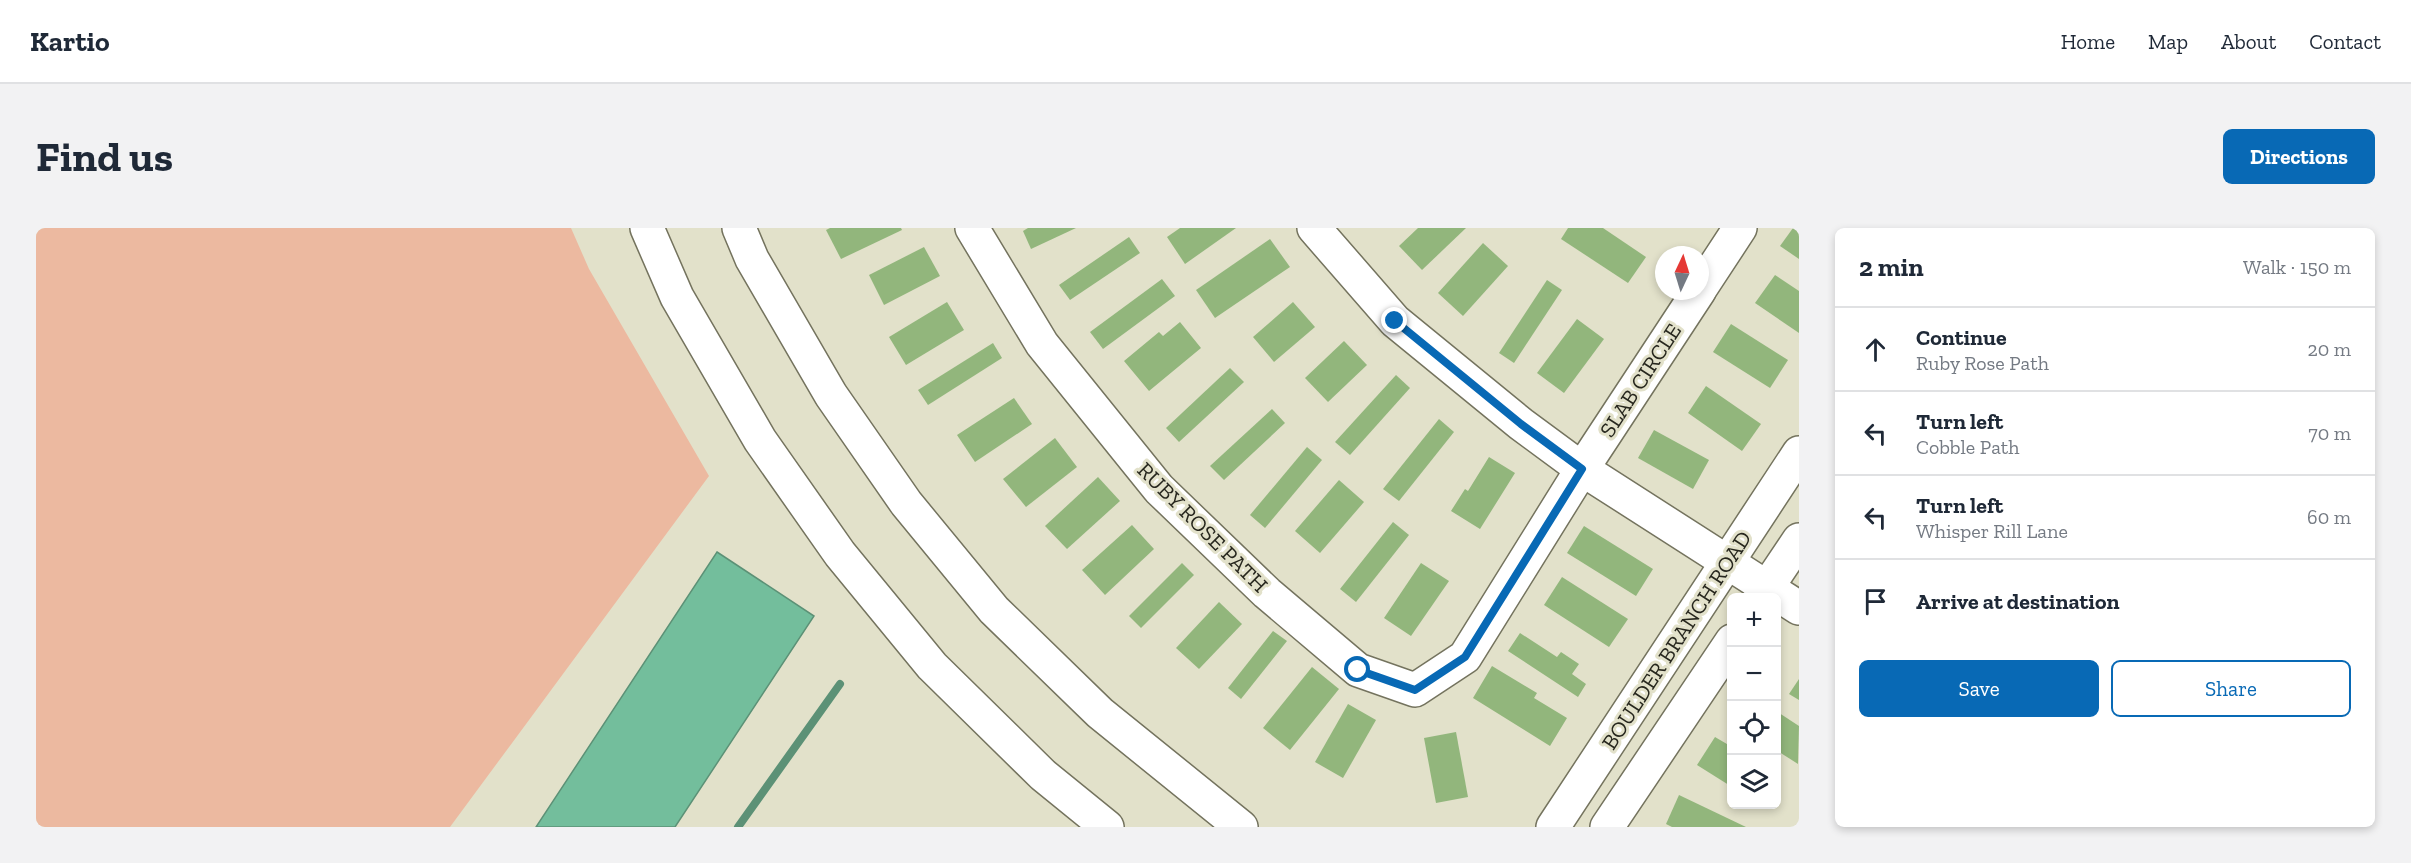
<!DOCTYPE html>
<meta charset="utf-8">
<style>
body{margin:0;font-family:"Zilla Slab",serif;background:#f2f2f3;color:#1f2937}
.controls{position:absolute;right:18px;bottom:18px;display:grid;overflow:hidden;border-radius:9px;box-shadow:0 3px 9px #0003}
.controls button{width:54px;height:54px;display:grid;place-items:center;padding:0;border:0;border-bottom:2px solid #e0e1e3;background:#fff;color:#1f2937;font:30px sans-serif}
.compass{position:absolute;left:1619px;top:18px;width:54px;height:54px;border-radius:50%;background:#fff;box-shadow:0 3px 9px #0003;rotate:4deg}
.stop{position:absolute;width:18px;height:18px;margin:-14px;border:4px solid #0869b5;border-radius:50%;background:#fff}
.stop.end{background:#0869b5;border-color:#fff;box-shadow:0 2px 6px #0008}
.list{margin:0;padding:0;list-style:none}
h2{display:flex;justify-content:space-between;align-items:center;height:78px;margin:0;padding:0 24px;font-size:26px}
h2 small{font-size:20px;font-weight:400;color:#747a83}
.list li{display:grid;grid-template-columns:39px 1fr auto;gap:18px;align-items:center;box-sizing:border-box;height:84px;padding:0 24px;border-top:2px solid #e0e1e3}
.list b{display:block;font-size:22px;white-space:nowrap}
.list p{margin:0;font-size:20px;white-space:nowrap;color:#747a83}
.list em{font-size:20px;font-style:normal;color:#747a83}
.actions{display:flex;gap:12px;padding:18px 24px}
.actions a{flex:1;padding:14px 0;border:2px solid #0869b5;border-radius:9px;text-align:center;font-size:21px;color:#0869b5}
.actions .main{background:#0869b5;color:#fff}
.icon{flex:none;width:33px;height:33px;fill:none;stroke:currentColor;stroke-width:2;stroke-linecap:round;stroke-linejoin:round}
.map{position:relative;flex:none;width:1763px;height:599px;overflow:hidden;border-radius:9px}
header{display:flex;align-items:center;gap:36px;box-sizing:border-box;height:84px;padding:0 30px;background:#fff;border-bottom:2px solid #e0e1e3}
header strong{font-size:28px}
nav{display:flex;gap:33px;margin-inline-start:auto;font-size:21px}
.intro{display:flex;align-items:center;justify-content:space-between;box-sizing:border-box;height:144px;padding:0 36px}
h1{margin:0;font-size:42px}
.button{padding:15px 27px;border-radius:9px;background:#0869b5;color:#fff;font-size:21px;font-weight:700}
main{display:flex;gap:36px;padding:0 36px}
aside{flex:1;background:#fff;border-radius:9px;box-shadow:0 3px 9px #0003}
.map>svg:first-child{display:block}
.green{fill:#ecb9a0}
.water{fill:#73be9c;stroke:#5c9176;stroke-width:1.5}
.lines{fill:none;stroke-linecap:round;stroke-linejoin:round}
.stream{stroke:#5c9176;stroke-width:8}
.building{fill:#92b67c}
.minor-casing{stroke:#74735e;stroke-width:36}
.minor{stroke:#fff;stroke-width:33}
.route{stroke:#0869b5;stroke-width:8}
.labels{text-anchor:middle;stroke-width:6;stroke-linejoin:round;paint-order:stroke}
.street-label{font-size:22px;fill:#27271e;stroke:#e2e1ca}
</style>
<header>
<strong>Kartio</strong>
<nav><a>Home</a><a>Map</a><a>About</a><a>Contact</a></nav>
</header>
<div class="intro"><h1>Find us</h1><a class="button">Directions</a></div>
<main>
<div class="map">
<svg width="1763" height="599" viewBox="0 0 1763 599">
<rect width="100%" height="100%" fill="#e2e1ca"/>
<polygon class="green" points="0,0 535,0 553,41 673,248 414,599 0,599"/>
<polygon class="water" points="681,324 778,388 639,599 500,599"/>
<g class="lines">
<polyline class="stream" points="702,599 804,456"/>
</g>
<g class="building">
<polygon points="794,0 865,0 866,2 805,31 790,2"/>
<polygon points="992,0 1040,0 995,21 987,3"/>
<polygon points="1144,0 1200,0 1149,36 1131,9"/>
<polygon points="1382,0 1430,0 1386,42 1363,18"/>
<polygon points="1532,0 1567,0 1610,29 1592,55 1525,11"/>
<polygon points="1757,0 1763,0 1763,31 1744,18"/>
<polygon points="1093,9 1104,25 1034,72 1023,57"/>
<polygon points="1234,11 1254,39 1179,90 1160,62"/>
<polygon points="1447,15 1472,38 1427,88 1402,65"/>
<polygon points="888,19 904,48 848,77 833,47"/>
<polygon points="1739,47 1763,63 1763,105 1719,75"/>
<polygon points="1126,51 1139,68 1067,121 1054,104"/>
<polygon points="1511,52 1526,62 1478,135 1463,125"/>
<polygon points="911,74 928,102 870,137 853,109"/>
<polygon points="1257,74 1279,99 1238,134 1217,109"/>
<polygon points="1541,91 1568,111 1528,165 1501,145"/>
<polygon points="1144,94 1165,120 1113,163 1088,133 1123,104 1127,108"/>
<polygon points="1695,96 1752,132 1734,160 1677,124"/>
<polygon points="1308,113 1331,137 1292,174 1269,150"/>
<polygon points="957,115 966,130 892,177 882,162"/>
<polygon points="1194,140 1208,154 1143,214 1130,200"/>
<polygon points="1360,147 1374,160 1314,227 1299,214"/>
<polygon points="1670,158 1725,196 1706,223 1652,185"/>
<polygon points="978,170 996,196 939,234 921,207"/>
<polygon points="1236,181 1249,195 1188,252 1174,238"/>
<polygon points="1403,191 1418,204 1363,273 1347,261"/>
<polygon points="1618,202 1673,232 1657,261 1602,230"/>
<polygon points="1019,210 1041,239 990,279 967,251"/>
<polygon points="1271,219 1286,232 1229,300 1214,287"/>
<polygon points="1453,229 1479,245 1444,301 1415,283 1429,261 1432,263"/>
<polygon points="1062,249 1084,273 1031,321 1009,298"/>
<polygon points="1303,252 1328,274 1284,325 1259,303"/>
<polygon points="1357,294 1373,307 1320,374 1304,361"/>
<polygon points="1096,297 1118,321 1069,367 1046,342"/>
<polygon points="1548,298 1617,341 1600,368 1531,325"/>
<polygon points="1146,335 1158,347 1105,400 1093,388"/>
<polygon points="1385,335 1413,353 1375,408 1348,390"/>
<polygon points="1526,349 1592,391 1573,419 1508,377"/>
<polygon points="1183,374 1206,396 1163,441 1140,420"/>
<polygon points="1237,403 1251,413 1205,471 1192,460"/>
<polygon points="1484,405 1521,429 1525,424 1543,436 1536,446 1550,456 1542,469 1472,423"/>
<polygon points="1456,438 1501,465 1498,470 1531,490 1514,518 1437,470"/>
<polygon points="1276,439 1303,461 1254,522 1227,500"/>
<polygon points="1763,451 1763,472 1753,466"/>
<polygon points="1312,476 1340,492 1307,550 1279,534"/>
<polygon points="1740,483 1763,498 1762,536 1740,522"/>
<polygon points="1420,504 1432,569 1400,575 1388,510"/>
<polygon points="1679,509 1696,519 1696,559 1661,537"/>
<polygon points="1643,567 1710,599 1636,599 1630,596"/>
</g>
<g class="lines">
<g class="minor-casing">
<g id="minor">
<polyline points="611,0 641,69 724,212 804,326 896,438 1007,547 1071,599"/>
<polyline points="703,0 716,31 795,167 870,275 958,382 1064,485 1205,599"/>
<polyline points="936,0 1006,116 1123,261 1231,365 1322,442 1379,462 1429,429 1546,241 1663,63"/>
<polyline points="1278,0 1359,93 1485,196 1546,241 1763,380"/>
<polyline points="1664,61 1704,0"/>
<polyline points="1724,370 1763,312"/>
<polyline points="1517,599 1763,225"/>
<polyline points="1571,599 1696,413"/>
</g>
</g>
<use href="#minor" class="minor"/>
</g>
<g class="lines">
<polyline class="route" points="1322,442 1379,462 1429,429 1546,241 1485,196 1359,93"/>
</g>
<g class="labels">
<g class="street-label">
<text transform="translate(1604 152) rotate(-57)" y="8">SLAB CIRCLE</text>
<text transform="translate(1167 299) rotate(45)" y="8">RUBY ROSE PATH</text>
<text transform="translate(1640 412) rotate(-57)" y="8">BOULDER BRANCH ROAD</text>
</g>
</g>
</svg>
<div class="controls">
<button>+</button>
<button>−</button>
<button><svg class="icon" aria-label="locate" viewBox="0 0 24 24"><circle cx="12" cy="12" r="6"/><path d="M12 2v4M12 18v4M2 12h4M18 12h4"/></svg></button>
<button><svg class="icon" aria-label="layers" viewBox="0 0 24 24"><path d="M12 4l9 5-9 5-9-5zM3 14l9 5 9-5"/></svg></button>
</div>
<svg class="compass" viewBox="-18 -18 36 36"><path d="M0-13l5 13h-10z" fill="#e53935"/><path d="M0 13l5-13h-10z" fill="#747a83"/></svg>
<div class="stop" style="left:1322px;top:442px"></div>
<div class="stop end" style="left:1359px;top:93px"></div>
</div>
<aside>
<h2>2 min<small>Walk · 150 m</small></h2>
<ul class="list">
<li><svg class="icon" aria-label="ahead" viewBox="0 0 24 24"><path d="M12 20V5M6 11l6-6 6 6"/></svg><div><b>Continue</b><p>Ruby Rose Path</p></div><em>20 m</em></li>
<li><svg class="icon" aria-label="left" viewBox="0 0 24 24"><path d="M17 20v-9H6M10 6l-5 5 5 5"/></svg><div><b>Turn left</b><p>Cobble Path</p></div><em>70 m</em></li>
<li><svg class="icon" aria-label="left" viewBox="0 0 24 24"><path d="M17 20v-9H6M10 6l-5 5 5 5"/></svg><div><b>Turn left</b><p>Whisper Rill Lane</p></div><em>60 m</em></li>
<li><svg class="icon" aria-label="arrive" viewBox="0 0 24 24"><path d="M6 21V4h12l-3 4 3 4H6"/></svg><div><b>Arrive at destination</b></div></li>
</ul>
<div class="actions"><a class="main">Save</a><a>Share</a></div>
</aside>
</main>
